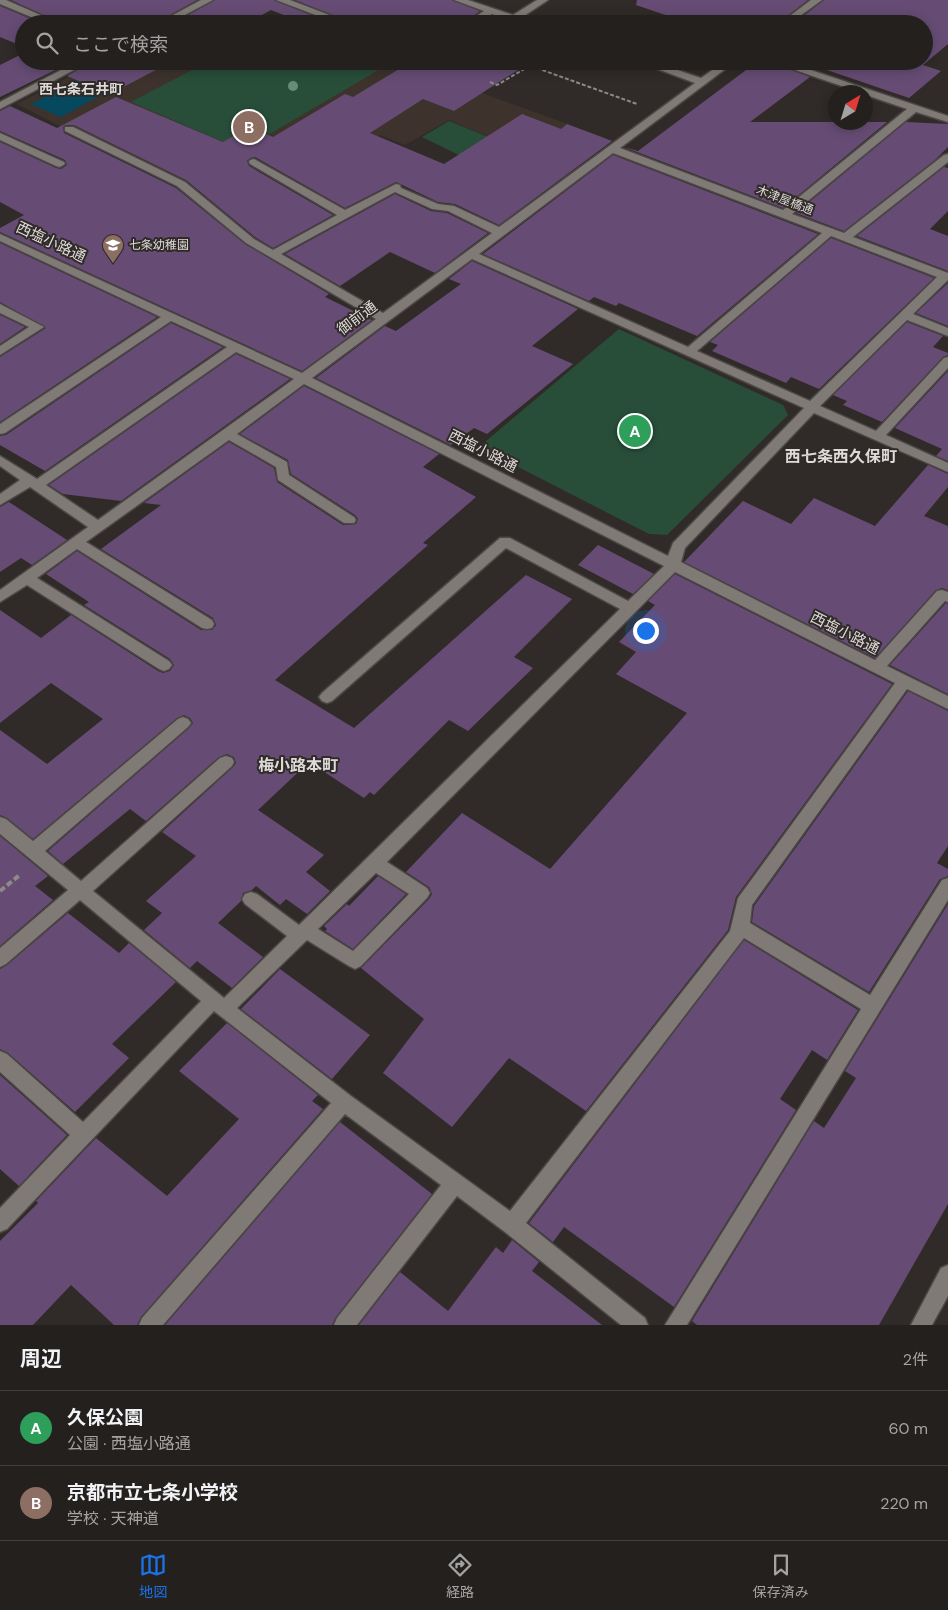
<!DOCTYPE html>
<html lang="ja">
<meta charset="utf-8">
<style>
body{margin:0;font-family:"DM Sans","Noto Sans JP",sans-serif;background:#302d2b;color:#f1f3f6}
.compass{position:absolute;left:828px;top:85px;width:45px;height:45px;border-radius:50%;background:#24201e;box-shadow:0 2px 12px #0003;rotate:38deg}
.you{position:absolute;left:645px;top:630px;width:18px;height:18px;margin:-12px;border:4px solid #fff;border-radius:50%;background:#1a73e8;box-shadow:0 0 0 8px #1a73e833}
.badge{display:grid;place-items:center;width:32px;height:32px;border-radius:50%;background:#1a73e8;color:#fff;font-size:16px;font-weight:700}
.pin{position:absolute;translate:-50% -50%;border:2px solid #fff;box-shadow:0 1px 5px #0006}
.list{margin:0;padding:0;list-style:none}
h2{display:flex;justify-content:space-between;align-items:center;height:65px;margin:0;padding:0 20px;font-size:21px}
h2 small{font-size:16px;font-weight:400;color:#a3a3a4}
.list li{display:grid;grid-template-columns:32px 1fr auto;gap:15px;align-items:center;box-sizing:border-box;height:75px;padding:0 20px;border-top:1px solid #413e3c}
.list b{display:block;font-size:19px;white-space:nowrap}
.list p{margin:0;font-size:16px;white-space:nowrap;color:#a3a3a4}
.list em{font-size:16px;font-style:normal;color:#a3a3a4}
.icon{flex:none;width:28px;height:28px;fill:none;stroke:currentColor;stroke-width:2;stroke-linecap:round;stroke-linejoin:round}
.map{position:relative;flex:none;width:948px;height:1325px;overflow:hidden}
.search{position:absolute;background:#24201e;box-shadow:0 2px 12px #0003;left:15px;right:15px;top:15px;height:55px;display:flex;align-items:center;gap:12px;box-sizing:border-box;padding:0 18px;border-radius:28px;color:#a3a3a4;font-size:19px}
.sheet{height:215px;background:#24201e}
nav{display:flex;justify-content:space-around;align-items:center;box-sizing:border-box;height:70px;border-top:1px solid #413e3c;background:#24201e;font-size:14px;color:#a3a3a4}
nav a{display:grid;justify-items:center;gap:2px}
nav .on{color:#1a73e8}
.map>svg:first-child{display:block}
.built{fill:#3d332c}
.green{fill:#284e3a}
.water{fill:#06485e}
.building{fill:#664c74}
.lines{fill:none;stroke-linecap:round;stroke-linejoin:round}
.minor-casing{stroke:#4b4745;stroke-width:3}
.path-far1{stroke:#8d8a87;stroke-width:2;stroke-dasharray:4 2;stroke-linecap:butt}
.path{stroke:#8d8a87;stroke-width:4;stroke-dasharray:6 3;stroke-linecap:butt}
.minor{fill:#807a77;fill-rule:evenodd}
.tree{fill:#638d74}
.labels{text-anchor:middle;stroke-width:4;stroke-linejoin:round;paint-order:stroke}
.far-street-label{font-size:12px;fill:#dddad8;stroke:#302b28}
.far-poi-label{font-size:12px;fill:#dddad8;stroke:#302b28;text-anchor:start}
.far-neighbourhood-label{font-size:14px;font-weight:bold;fill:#dddad8;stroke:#302b28}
.street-label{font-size:15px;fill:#dddad8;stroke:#302b28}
.neighbourhood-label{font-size:16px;font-weight:bold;fill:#dddad8;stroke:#302b28}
</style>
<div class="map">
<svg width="948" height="1325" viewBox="0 0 948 1325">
<rect width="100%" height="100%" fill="#302b28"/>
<polygon class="built" points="100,61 399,63 606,138 562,168 449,120 405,145 380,135 315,168 267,146 176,186 17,104"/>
<g class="green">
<polygon points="198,61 377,61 387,65 268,135 249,127 224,142 131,102 192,70"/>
<polygon points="449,121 493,139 463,157 422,137"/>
<polygon points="619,329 783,405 788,415 667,535 649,534 479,447"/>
</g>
<polygon class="water" points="94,71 123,83 61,117 31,104"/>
<g class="building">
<polygon points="11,0 197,0 154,24 63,24"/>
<polygon points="215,0 274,0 333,24 306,24 271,10 245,24 172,24"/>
<polygon points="295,0 452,0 480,11 462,24 355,24"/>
<polygon points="637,0 808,0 777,24 692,24 636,5"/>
<polygon points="824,0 948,0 948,44 923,65 941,71 909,98 821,68 818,70 791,61 924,61 924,24 793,24"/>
<polygon points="0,6 43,24 24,24 24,47 0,37"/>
<polygon points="492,16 513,24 479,24"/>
<polygon points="24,53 24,61 74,61 0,97 0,65"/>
<polygon points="93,61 173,61 110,94 67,76"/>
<polygon points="405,61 532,61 454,111 423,99 370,133 444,164 522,114 561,129 567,124 612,141 499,225 455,204 438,202 396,182 345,208 255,157 250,158 247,161 249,166 333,215 273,248 255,237 186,180 74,125 65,125 63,127 64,133 176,188 245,244 329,294 325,297 372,320 302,371 0,232 0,228 24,215 0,202 0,142 56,168 61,169 67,165 65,160 0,131 0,111 10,106 57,128 116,97 223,142 249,127 273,137 345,94 353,97 409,63"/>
<polygon points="758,61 767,61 810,77 750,122 887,122 783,208 624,147 638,151"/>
<polygon points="906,122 948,124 948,147 935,160 844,231 796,213"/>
<polygon points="613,155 818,234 697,336 619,303 616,306 594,297 589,301 483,254"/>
<polygon points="944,167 948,168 948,211 930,229 948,236 948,271 857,236"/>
<polygon points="395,194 431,211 447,213 488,233 435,273 390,252 340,286 285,254"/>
<polygon points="831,238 934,278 819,389 791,377 786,383 712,351 718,345 710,342"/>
<polygon points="0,243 157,317 0,422 0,357 46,328 0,302"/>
<polygon points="472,261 578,309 532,346 573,364 487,434 474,428 451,445 316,378 385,326 396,331 461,284 449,279"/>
<polygon points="948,283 948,326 916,313"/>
<polygon points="0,315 25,327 0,344"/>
<polygon points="907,322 943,336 933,347 948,353 948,355 943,357 882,422 843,405 847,401 833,395"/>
<polygon points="171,323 223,347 45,471 0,445 0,436 6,435"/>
<polygon points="236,354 290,379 121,501 63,494 49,485"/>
<polygon points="948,371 948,461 936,456 942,449 895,428"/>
<polygon points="304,386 439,454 423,467 476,497 423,543 428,545 275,680 354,728 526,575 572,599 514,657 533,668 468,731 449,720 374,795 370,792 364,798 309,762 258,810 324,855 306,872 330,891 307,914 286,899 280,905 256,886 252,890 243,893 241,901 218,923 263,957 232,988 197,961 190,968 144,930 162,913 146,901 196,856 162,832 233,767 236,763 234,757 227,754 219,757 146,821 130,809 63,864 48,851 189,728 193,723 190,718 184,715 177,718 33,839 7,818 0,815 0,730 47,764 103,719 51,683 0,723 0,610 41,638 71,615 158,671 163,673 170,671 174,665 170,659 84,605 89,602 46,574 77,551 201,630 212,630 216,625 213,618 101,549 161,505 144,503 229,442 274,468 277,482 343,525 356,524 358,519 355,515 291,474 288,460 240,434"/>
<polygon points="928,465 948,474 948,487 924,516 948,526 948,590 942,588 936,590 875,658 684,562 743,501 791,524 814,498 875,526"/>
<polygon points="9,502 67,540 32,565 21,558 0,572 0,507"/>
<polygon points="598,545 654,574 633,594 578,565"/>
<polygon points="675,574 892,684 736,897 728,930 586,1111 509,1058 452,1127 383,1073 424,1019 361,968 429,899 432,894 429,887 406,872 462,813 550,869 687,713 616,674 636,652 619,642 655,605 648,601"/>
<polygon points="946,603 948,604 948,694 890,665"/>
<polygon points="908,691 948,711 948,846 937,863 948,869 948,876 940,879 869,992 752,922 754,906"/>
<polygon points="0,836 48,876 35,886 53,900 0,946"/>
<polygon points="378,876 406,894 353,949 325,931 327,929 324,926 347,904 349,906"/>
<polygon points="948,904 948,1204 879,1325 697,1325 692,1321 814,1121 824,1128 856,1078 845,1071"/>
<polygon points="68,913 119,953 129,943 176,982 112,1044 129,1058 75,1112 8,1053 0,1049 0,969 7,965"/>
<polygon points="744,940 858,1010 827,1060 812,1050 780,1099 796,1110 674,1307 564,1227 553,1242 529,1223"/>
<polygon points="280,969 370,1035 332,1079 241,1009"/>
<polygon points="227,1023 318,1095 312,1101 323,1109 141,1317 137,1325 114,1325 71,1285 33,1325 0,1325 0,1241 38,1203 36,1201 96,1138 167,1196 239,1119 179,1071"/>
<polygon points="0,1075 67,1135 19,1186 0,1169"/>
<polygon points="340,1122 432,1194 336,1317 332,1325 165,1325"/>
<polygon points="512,1240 539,1262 532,1271 602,1325 359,1325 400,1272 448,1311 496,1247 503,1253"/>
</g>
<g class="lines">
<g class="minor-casing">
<g id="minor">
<polygon points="0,0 6,0 61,24 48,24 0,4"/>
<polygon points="201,0 213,0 168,24 156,24"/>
<polygon points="276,0 290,0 353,24 339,24"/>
<polygon points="454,0 468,0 513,15 537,0 548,0 521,18 533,24 519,24 492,14 475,24 464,24 484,11"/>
<polygon points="811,0 822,0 789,24 779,24"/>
<polygon points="78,61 91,61 0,109 0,102"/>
<path d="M636 61H651L701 78 725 61H736L620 148 783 210 907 109 866 95V92H859L769 61H784L948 116V122L916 112 792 214 844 233 944 155 948 154V162L853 237 948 273V280L913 314 948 328V336L907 320 820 406 876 431 944 358 948 357V368L886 435 948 463V472L814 413 685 548 681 562 875 660 937 591 942 590 948 592V602L945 601 887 666 948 696V709L907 689 752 905 750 923 870 995 942 880 948 878V900L687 1325H665L861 1009 744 938 526 1223 645 1318 648 1325H621L505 1232 457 1196 357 1325H334L337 1318 441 1185 345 1114 163 1325H139L142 1318 331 1103 214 1011 7 1229 0 1232V1208L70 1135 0 1072V1051L7 1054 83 1122 201 1001 80 900 6 964 0 967V948L68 890 0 834V817L6 819 33 841 178 719 183 717 188 719 191 723 188 727 45 851 81 881 220 758 226 756 232 758 234 762 232 766 93 891 224 998 287 936 245 904 242 899 245 894 251 892 257 894 299 925 620 609 506 548 332 701 327 703 322 701 319 697 322 693 500 538H510L628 601 664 566 304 384 237 434 287 462 289 475 354 517 356 520 354 523H344L278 480 276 467 229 440 86 542 212 620 214 624 212 628 207 629 202 628 77 549 37 578 169 661 172 665 169 669 164 671 159 669 27 585 0 602V590L88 527 30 487 0 505V494L20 480 0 466V456L37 479 227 347 171 321 5 433 0 434V424L161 317 0 241V234L302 373 376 319 246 243 177 186 65 131V127H73L185 182 254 239 273 250 337 215 250 164 249 162 250 160 254 159 345 210 396 184 400 185 401 188 438 204 454 206 499 227 695 83ZM613 153 822 233 688 347 479 254ZM395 192 432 209 448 211 492 233 383 313 281 254ZM831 236 937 277 810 401 697 351ZM472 259 804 408 673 543 668 556 312 378ZM236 352 294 379 98 520 46 485ZM675 572 895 683 738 898 730 931 510 1211 351 1096 237 1008 307 940 349 966 355 969 361 966 427 898 430 893 427 888 387 862ZM376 873 409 894 353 951 318 929Z"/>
<polygon points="0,133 64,162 65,164 60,167 56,166 0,140"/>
<polygon points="0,304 44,327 0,355 0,346 29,327 0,313"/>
<polygon points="948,1265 948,1296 932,1325 911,1325 941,1268"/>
</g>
</g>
<g class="path-far1">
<polyline points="531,66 637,104"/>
<polyline points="490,82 497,85 538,61"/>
</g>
<polyline class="path" points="0,891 21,874"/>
<use href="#minor" class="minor"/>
</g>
<circle class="tree" cx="293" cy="86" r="5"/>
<defs>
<g id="school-pin" transform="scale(1.125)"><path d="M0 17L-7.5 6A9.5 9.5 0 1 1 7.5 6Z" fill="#8d6e63" stroke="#302b28"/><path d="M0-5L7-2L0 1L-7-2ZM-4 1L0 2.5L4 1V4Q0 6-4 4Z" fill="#fff"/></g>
</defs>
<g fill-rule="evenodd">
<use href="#school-pin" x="113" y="245"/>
</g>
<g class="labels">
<g class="far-street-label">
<text transform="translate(785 200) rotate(21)" y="4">木津屋橋通</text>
</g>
<g class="far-poi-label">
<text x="129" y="249">七条幼稚園</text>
</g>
<g class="far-neighbourhood-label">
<text x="81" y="94">西七条石井町</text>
</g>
<g class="street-label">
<text transform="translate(51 242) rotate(25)" y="5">西塩小路通</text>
<text transform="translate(357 318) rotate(-37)" y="5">御前通</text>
<text transform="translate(483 451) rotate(27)" y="5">西塩小路通</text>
<text transform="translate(845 633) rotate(27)" y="5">西塩小路通</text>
</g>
<g class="neighbourhood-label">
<text x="841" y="462">西七条西久保町</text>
<text x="298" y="771">梅小路本町</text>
</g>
</g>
</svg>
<svg class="compass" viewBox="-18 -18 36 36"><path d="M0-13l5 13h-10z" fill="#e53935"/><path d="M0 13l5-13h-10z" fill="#a3a3a4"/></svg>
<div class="you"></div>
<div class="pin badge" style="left:635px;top:431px;background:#2e9e5b">A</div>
<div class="pin badge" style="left:249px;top:127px;background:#8d6e63">B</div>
<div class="search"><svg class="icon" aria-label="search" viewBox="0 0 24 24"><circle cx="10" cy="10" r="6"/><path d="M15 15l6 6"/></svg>ここで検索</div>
</div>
<section class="sheet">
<h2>周辺<small>2件</small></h2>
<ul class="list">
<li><span class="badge" style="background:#2e9e5b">A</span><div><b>久保公園</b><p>公園 · 西塩小路通</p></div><em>60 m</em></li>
<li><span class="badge" style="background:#8d6e63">B</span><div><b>京都市立七条小学校</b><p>学校 · 天神道</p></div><em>220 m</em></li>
</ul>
</section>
<nav>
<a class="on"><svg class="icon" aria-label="map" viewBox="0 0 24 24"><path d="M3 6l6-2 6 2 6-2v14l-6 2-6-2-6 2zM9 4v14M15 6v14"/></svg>地図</a>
<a><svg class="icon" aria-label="directions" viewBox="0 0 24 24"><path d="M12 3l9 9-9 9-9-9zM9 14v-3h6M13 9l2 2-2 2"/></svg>経路</a>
<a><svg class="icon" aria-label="saved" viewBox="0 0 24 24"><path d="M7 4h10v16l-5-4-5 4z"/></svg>保存済み</a>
</nav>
